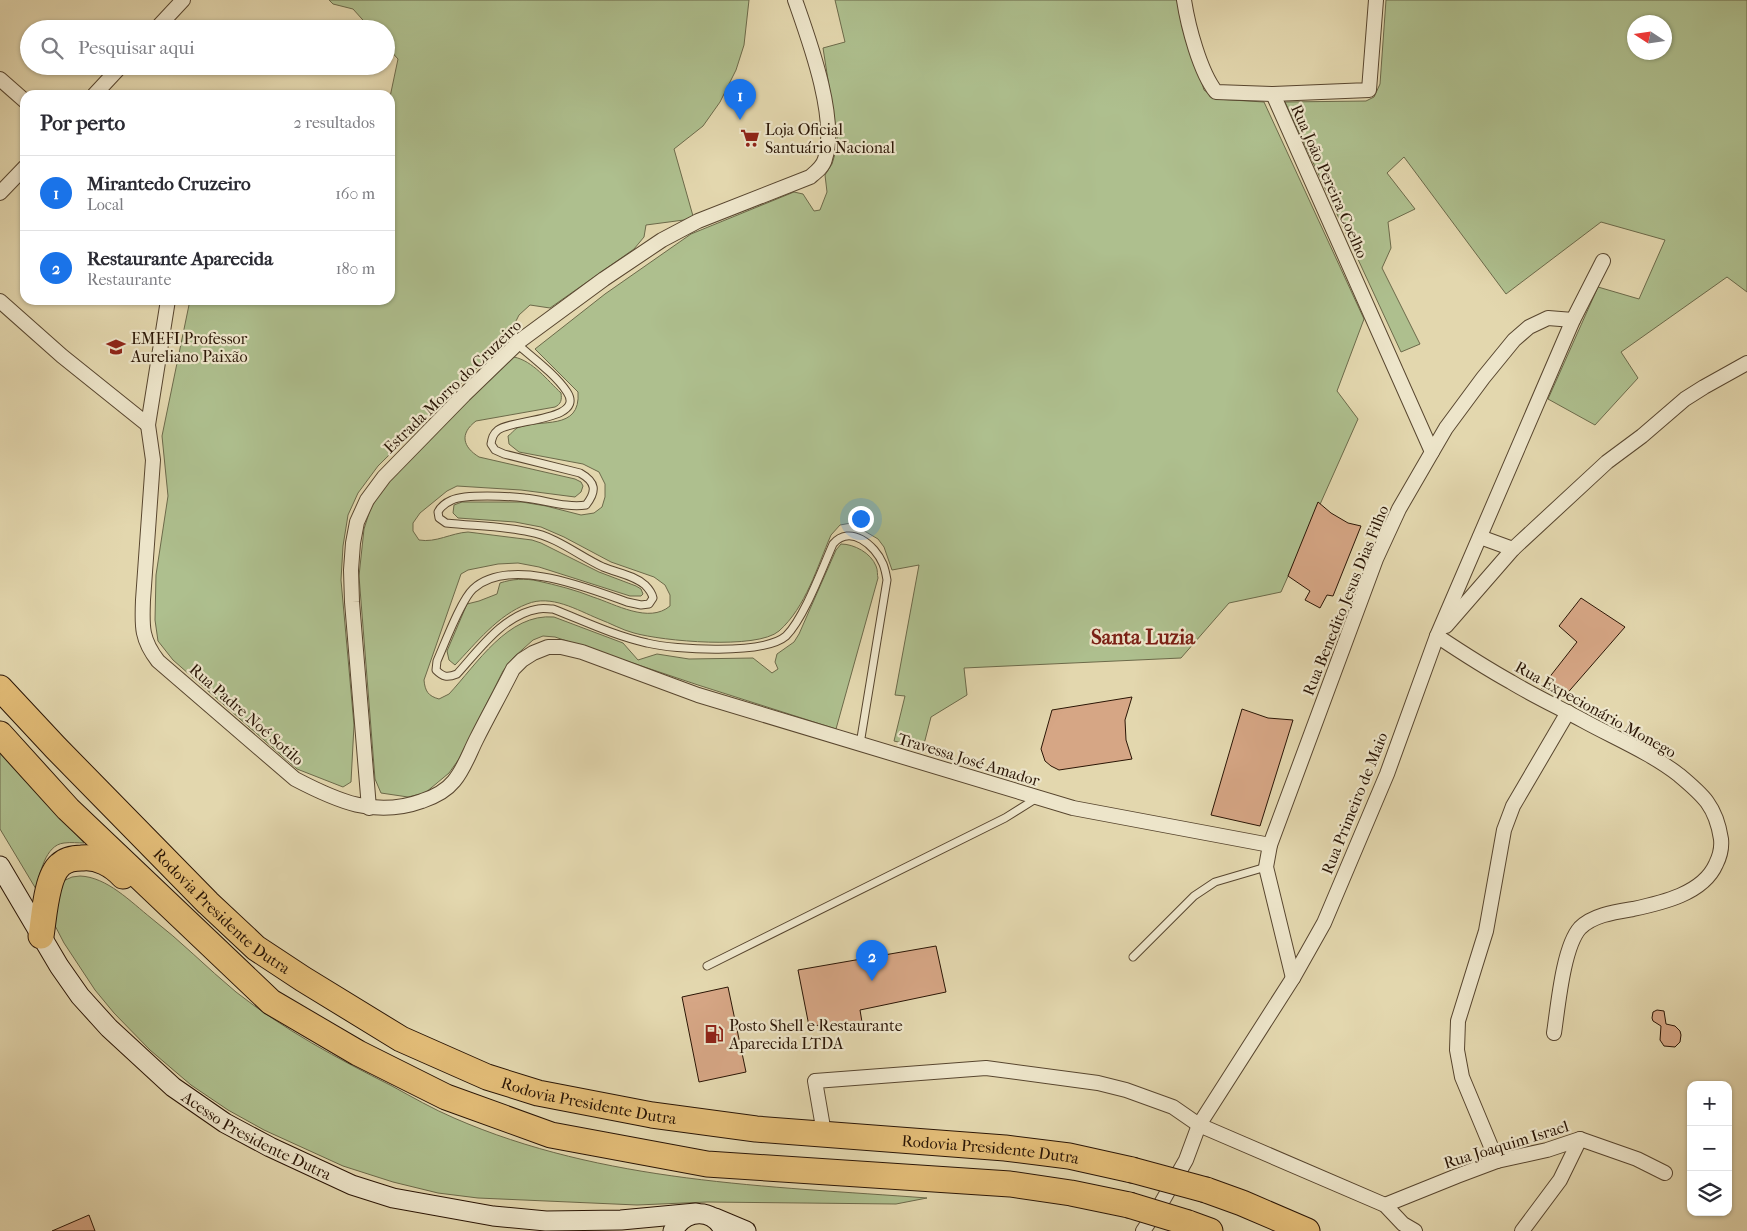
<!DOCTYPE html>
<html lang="pt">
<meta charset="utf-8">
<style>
body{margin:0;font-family:"IM FELL French Canon",serif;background:#f2f2f3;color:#2b2b33}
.controls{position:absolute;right:15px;bottom:15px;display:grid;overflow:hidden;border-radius:10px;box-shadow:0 1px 4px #0004}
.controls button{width:45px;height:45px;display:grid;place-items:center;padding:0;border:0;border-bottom:1px solid #e1e1e2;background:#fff;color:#2b2b33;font:25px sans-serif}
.compass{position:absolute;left:1627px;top:15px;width:45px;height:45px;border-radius:50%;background:#fff;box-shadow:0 1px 4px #0004;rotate:282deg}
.you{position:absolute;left:860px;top:518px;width:18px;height:18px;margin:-12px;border:4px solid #fff;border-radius:50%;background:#1a73e8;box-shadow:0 0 0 8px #1a73e833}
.badge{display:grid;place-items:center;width:32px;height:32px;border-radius:50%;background:#1a73e8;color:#fff;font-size:16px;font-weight:700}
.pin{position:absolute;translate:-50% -41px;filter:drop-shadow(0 1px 2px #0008)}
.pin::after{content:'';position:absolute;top:26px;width:18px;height:15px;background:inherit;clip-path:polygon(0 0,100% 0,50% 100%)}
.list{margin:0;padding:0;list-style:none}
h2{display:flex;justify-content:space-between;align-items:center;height:65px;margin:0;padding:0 20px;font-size:21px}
h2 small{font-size:16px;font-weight:400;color:#7c7c81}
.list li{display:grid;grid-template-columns:32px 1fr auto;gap:15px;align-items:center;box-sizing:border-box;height:75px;padding:0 20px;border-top:1px solid #e1e1e2}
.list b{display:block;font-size:19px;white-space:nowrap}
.list p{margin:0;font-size:16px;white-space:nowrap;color:#7c7c81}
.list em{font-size:16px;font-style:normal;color:#7c7c81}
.icon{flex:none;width:28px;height:28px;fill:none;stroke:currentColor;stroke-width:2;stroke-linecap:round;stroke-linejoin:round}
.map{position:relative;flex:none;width:1747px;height:1231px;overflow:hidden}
.search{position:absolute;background:#fff;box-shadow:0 1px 4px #0004;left:20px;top:20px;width:375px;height:55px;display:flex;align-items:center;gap:12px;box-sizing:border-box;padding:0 18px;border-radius:28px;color:#7c7c81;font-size:19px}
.panel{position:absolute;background:#fff;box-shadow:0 1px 4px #0004;left:20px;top:90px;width:375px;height:215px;border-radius:15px}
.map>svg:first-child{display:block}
.green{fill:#aebf8e;stroke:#6c6a4a;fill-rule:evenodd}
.building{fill:#d6a685;stroke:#2a1505}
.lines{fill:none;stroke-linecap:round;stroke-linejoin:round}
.lane-casing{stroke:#58462f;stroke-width:9}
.street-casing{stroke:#58462f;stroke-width:16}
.secondary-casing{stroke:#2a1505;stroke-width:21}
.highway-casing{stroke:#2a1505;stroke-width:27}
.lane{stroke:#ede5ca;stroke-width:7}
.street{stroke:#ede5ca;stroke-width:14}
.secondary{stroke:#ede5ca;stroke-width:19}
.highway{stroke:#e2bc77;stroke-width:25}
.highway-bridge-casing{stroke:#2a1505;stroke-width:27;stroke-linecap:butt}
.highway-bridge{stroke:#e2bc77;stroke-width:25}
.labels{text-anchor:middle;stroke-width:4.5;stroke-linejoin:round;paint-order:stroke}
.poi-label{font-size:16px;fill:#2a1505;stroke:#ede5ca;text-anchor:start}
.street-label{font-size:16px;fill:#2a1505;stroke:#ede5ca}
.district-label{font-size:21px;font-weight:bold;fill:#7a1f14;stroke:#ede5ca}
</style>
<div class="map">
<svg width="1747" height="1231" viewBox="0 0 1747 1231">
<rect width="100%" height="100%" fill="#e3d7ae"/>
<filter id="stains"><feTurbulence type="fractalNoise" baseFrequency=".004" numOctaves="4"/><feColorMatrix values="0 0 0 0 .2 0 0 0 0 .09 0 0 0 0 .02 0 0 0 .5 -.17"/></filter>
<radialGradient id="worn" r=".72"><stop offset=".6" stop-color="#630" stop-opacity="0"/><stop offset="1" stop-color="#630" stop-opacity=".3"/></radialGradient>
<g class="green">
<polygon points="329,0 749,0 744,45 736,70 720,102 703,126 674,149 693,216 684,220 646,225 644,237 634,249 550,308 530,305 519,315 508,337 378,466 358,493 348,515 343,546 341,580 354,725 351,782 343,787 297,769 173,660 158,641 155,620 156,575 168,496 162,436 190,300 390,300 390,97 398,59 386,46 386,29 371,29 353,9 333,4"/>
<path d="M835 0H1177L1204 90 1216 99 1264 102 1364 319 1337 391 1358 419 1281 592 1229 603 1181 658 964 668 967 695 931 717 923 748 894 741 905 696 895 695 919 565 892 570 884 547 878 539 851 523 840 525 831 535C817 567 806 607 779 631 757 650 662 641 634 633 622 630 610 623 599 619 577 610 551 594 527 604 498 615 476 643 455 665L449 660 447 651 467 604 479 601 497 594 500 583C512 579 525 578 538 581 556 585 576 590 593 597 615 604 649 624 670 606V595L665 585 654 577 611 562 564 537 541 527 515 522 458 518 453 513 454 505 462 502H522L546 506 581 515 594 513 602 507 605 497V484L599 472 583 464 519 452 509 444 508 436C511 434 514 430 517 428 540 418 581 432 578 392L535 349 605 294 691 234 794 192 803 194 814 211 820 210 827 192 825 175 832 164 838 144 823 48 845 42Z"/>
<path d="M1386 0H1747V292L1727 277 1621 352 1638 378 1595 425 1548 399 1598 287 1639 299 1665 240 1601 222 1506 294 1404 157 1387 173 1415 209 1388 222 1391 248 1382 268 1420 344 1401 352 1285 102 1366 101 1374 97 1380 84ZM1634 22H1664V52H1634Z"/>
<path d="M514 357C533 361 547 380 561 393 562 400 561 404 555 407L476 421C459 434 463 447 479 457L575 479 581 482 583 486 581 492 575 497 521 490 457 486 447 491 420 513 413 523V531L419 540C436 543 451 533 468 532L532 540 541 543 599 572 636 586 641 589 643 594 641 596H630L539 567 518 563 498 564 468 570 461 574 424 680C425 691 428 696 439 699L449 694C477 664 508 613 554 617L623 643 638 660 657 654 689 659 753 658 772 673 778 669 775 662 777 654 794 642 799 634 836 550 841 544C854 544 871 553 876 566 878 570 877 575 878 578L836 729 698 685 555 637 543 636 533 640 513 658 503 671 459 759 449 773 425 793 408 797 381 793 375 779 359 576 364 529 370 510 379 494 392 478 509 359Z"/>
<path d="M0 752 84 843C78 843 71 842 64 843 45 845 40 874 36 889L0 829Z"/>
<path d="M80 876C107 877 131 902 151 918 181 941 207 968 236 992 283 1029 338 1059 392 1086 412 1097 433 1109 454 1118 603 1183 768 1186 927 1198L896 1204 707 1202 637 1205 478 1198 438 1193 393 1182 343 1166 264 1130 228 1110 191 1085 150 1050 114 1013 95 990 64 943 50 916 61 882 72 877Z"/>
</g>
<g class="building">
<polygon points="1318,502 1331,513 1348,523 1361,526 1333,596 1327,595 1320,608 1305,600 1310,591 1288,576"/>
<polygon points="1581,598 1625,627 1564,697 1541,688 1577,642 1559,626"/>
<polygon points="1132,697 1125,720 1126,740 1132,759 1059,770 1051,766 1045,761 1041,749 1052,710"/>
<polygon points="1242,709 1268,718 1293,720 1260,826 1211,815"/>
<polygon points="936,946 946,992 860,1010 862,1022 809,1026 798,970"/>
<polygon points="728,987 746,1072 699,1082 682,997"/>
<polygon points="1657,1010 1664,1011 1666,1024 1675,1026 1680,1031 1681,1035 1680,1042 1675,1047 1664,1046 1660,1040 1661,1026 1653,1021 1652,1018 1653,1012"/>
<polygon points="89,1215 95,1231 52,1231"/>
</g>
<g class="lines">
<g class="lane-casing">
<g id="lane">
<path d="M517 344C533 358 556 375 567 392 586 421 512 419 498 430 493 434 492 438 491 444L495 450 504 454 580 473C596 482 597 491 586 505 566 508 545 500 525 498 509 496 465 494 452 500 445 503 441 506 438 512L439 518 446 523C474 526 503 526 530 532 557 537 579 556 603 567 617 573 634 575 645 585 649 589 652 593 653 598L649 604 641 605 627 602C588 588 509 556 473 589 461 600 445 643 437 661L436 670C443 677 447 678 457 674 479 650 503 615 538 609 543 608 548 609 553 609 584 621 615 636 647 643 675 650 764 655 786 636 804 618 822 569 833 544 850 524 875 545 883 564 885 569 886 574 887 580L860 744"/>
<polyline points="1133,957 1194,896 1215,882 1266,867"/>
<polyline points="707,966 1005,818 1037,798"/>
</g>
</g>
<g class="street-casing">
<g id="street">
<path d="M1184 0C1188 26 1200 72 1216 92L1273 94 1369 90 1376 0"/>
<polyline points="156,29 183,0"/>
<polyline points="0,79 25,101"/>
<polyline points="1273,94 1432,452"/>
<polyline points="94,95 121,66"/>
<polyline points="0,193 25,167"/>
<path d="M168 300 148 425 153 460 143 600C142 626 141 639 158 661L295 779C337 801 375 818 422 801 434 797 446 791 454 781 464 769 469 754 476 740 488 716 501 693 513 669L522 660 533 653 548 647H561L582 652 698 695 1073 808 1270 845"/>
<polyline points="0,301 62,356 148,425"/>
<polyline points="1480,537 1513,549"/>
<polyline points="1446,626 1513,549 1607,462 1642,436 1685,399 1704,387 1747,363"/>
<path d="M1437 636C1461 652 1486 668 1511 682 1534 696 1560 708 1584 721 1615 738 1651 753 1679 775 1703 795 1716 806 1721 839 1722 848 1720 856 1716 864 1703 894 1661 903 1633 909 1615 912 1593 915 1580 928 1563 947 1558 1007 1554 1033"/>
<path d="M369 808 352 602 351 570 353 543 357 522 367 500 384 477 464 395 521 340 604 279 662 240 698 221 810 177C816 172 823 167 825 159 838 118 809 40 795 0"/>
<polyline points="1293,978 1266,867 1270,845 1376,559 1399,509 1432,452 1446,428 1483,378 1514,340 1529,327 1548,318 1573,320"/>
<polyline points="824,1133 815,1081 986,1068 1098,1083 1126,1090 1173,1107 1199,1125 1385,1205 1403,1224 1415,1231"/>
<polyline points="1497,1161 1462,1077 1457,1050 1458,1021 1486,931 1504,830 1513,806 1568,712"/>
<polyline points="1385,1205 1457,1176 1497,1161 1547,1150 1580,1139 1637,1159 1665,1173"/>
<polyline points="1143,1231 1159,1207 1186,1160 1199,1125 1293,978 1324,923 1387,774 1437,636 1573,320 1603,261"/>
<polyline points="1522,1231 1560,1180 1580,1139"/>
</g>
</g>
<g class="secondary-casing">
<g id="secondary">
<path id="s1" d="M0 866 59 966 80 996 109 1028 173 1087 225 1123 270 1147 352 1185 393 1198 493 1216 546 1221 621 1220 696 1213"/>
<polyline points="715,1218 746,1231"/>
<path d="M673 1231C685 1209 713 1207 724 1231"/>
</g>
</g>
<g class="highway-casing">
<g id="highway">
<path id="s2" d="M0 688 56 748 208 903 256 948 303 979 401 1039 487 1077 538 1093 652 1115 756 1129 1005 1148 1069 1156 1132 1170"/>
<polyline points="0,734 68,809 271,1002 358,1053 446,1097 551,1135 707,1164 1010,1184 1071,1193 1129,1205"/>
<path d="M41 936C44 918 46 877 60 865 66 859 74 858 82 858 97 856 113 865 123 876"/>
<polyline points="1206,1190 1242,1203 1307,1231"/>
<polyline points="1188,1223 1210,1231"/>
</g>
</g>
<use href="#lane" class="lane"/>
<use href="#street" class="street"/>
<use href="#secondary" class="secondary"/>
<use href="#highway" class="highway"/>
<g class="highway-bridge-casing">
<g id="highway-bridge">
<polyline points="1132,1170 1206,1190"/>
<polyline points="1129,1205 1188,1223"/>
</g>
</g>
<use href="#highway-bridge" class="highway-bridge"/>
</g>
<defs>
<g id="supermarket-bare" transform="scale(1.5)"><path d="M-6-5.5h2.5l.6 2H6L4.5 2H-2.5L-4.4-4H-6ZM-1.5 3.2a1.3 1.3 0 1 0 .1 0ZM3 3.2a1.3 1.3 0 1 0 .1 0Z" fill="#8f2418" stroke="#ede5ca" stroke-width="2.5" paint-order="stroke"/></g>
<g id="school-bare" transform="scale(1.5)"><path d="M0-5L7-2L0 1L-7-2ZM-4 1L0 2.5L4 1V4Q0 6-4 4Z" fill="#8f2418" stroke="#ede5ca" stroke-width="2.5" paint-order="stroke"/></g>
<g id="fuel-bare" transform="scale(1.5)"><path d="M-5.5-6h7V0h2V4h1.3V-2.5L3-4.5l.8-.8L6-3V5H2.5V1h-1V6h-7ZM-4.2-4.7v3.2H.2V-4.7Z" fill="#8f2418" stroke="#ede5ca" stroke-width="2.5" paint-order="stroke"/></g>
</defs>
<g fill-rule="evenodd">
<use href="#supermarket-bare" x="750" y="138"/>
<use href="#school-bare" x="116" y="347"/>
<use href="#fuel-bare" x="714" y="1034"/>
</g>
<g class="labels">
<g class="poi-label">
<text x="765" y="135">Loja Oficial<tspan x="765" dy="18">Santuário Nacional</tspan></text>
<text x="131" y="344">EMEFI Professor<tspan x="131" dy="18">Aureliano Paixão</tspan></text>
<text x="729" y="1031">Posto Shell e Restaurante<tspan x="729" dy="18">Aparecida LTDA</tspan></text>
</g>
<g class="street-label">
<text transform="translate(1330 181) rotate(66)" y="6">Rua João Pereira Coelho</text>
<text transform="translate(452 386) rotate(-44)" y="6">Estrada Morro do Cruzeiro</text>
<text transform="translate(1345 600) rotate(-68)" y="6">Rua Benedito Jesus Dias Filho</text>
<text transform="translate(1596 709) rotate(29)" y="6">Rua Expecionário Monego</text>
<text transform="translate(247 714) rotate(41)" y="6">Rua Padre Noé Sotilo</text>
<text transform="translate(969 759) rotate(17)" y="6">Travessa José Amador</text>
<text transform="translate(1354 803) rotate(-68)" y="6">Rua Primeiro de Maio</text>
<text dy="6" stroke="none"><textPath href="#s2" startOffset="315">Rodovia Presidente Dutra</textPath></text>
<text dy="6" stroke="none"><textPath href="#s2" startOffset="735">Rodovia Presidente Dutra</textPath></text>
<text dy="6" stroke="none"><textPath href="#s1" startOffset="380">Acesso Presidente Dutra</textPath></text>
<text transform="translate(1506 1144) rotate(-17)" y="6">Rua Joaquim Israel</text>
<text dy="6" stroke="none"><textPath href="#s2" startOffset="1140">Rodovia Presidente Dutra</textPath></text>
</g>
<g class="district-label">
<text x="1143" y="644">Santa Luzia</text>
</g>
</g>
<rect width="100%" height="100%" filter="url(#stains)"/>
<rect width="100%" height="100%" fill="url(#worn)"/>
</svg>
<div class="controls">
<button>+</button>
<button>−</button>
<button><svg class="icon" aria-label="layers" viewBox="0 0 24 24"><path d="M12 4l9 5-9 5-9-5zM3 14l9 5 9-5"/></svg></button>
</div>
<svg class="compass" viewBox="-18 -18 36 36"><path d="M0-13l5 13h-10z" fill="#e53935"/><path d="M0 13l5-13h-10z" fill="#7c7c81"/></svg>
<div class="you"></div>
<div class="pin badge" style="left:740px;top:120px">1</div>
<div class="pin badge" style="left:872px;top:981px">2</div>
<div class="search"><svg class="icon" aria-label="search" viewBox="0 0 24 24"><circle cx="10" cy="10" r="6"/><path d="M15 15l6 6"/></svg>Pesquisar aqui</div>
<section class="panel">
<h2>Por perto<small>2 resultados</small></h2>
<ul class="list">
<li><span class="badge">1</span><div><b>Mirantedo Cruzeiro</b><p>Local</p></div><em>160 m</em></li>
<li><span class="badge">2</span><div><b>Restaurante Aparecida</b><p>Restaurante</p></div><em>180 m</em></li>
</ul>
</section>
</div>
